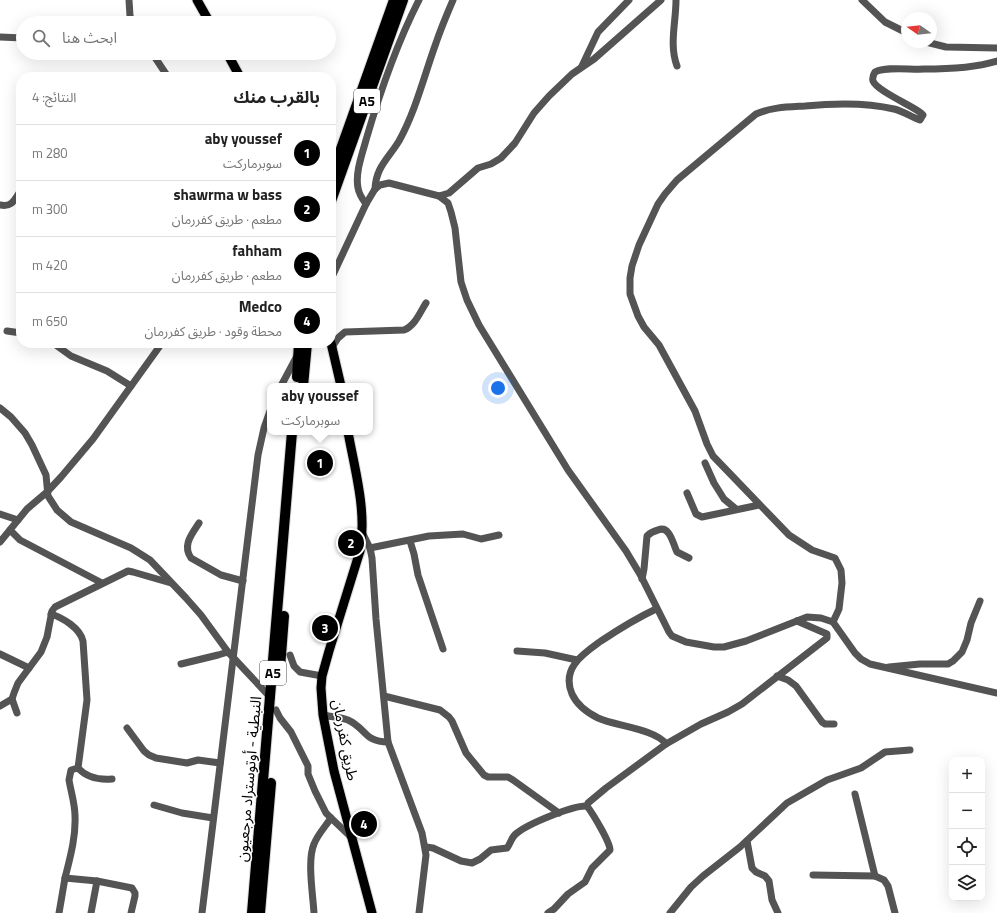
<!DOCTYPE html>
<html lang="ar">
<meta charset="utf-8">
<style>
body{margin:0;font-family:"Titillium Web","Noto Sans Arabic",sans-serif;background:#f6f6f6;color:#222;direction:rtl}
.controls{position:absolute;right:12px;bottom:12px;display:grid;overflow:hidden;border-radius:8px;box-shadow:0 4px 16px #0002}
.controls button{width:36px;height:36px;display:grid;place-items:center;padding:0;border:0;border-bottom:1px solid #e0e0e0;background:#fff;color:#222;font:20px sans-serif}
.compass{position:absolute;left:901px;top:12px;width:36px;height:36px;border-radius:50%;background:#fff;box-shadow:0 4px 16px #0002;rotate:284deg}
.you{position:absolute;left:498px;top:388px;width:14px;height:14px;margin:-10px;border:3px solid #fff;border-radius:50%;background:#1a73e8;box-shadow:0 0 0 6px #1a73e833}
.badge{display:grid;place-items:center;width:26px;height:26px;border-radius:50%;background:#000;color:#fff;font-size:13px;font-weight:700}
.pin{position:absolute;translate:-50% -50%;border:2px solid #fff;box-shadow:0 1px 4px #0006}
.popup{position:absolute;left:267px;top:383px;width:106px;height:52px;box-sizing:border-box;display:grid;place-content:center;border-radius:8px;background:#fff;filter:drop-shadow(0 1px 3px #0005);font-size:13px;white-space:nowrap;color:#767676}
.popup b{font-size:15px;color:#222}
.popup::after{content:'';position:absolute;left:50%;top:100%;margin-left:-8px;border:8px solid transparent;border-top-color:#fff}
.list{margin:0;padding:0;list-style:none}
h2{display:flex;justify-content:space-between;align-items:center;height:52px;margin:0;padding:0 16px;font-size:17px}
h2 small{font-size:13px;font-weight:400;color:#767676}
.list li{display:grid;grid-template-columns:26px 1fr auto;gap:12px;align-items:center;box-sizing:border-box;height:56px;padding:0 16px;border-top:1px solid #e0e0e0}
.list b{display:block;font-size:15px;white-space:nowrap}
.list p{margin:0;font-size:13px;white-space:nowrap;color:#767676}
.list em{font-size:13px;font-style:normal;color:#767676}
.icon{flex:none;width:22px;height:22px;fill:none;stroke:currentColor;stroke-width:2;stroke-linecap:round;stroke-linejoin:round}
.map{position:relative;flex:none;width:997px;height:913px;overflow:hidden;direction:ltr}
.search{position:absolute;background:#fff;box-shadow:0 4px 16px #0002;left:16px;top:16px;width:320px;height:44px;display:flex;align-items:center;gap:10px;box-sizing:border-box;padding:0 14px;border-radius:22px;color:#767676;font-size:15px}
.panel{position:absolute;background:#fff;box-shadow:0 4px 16px #0002;left:16px;top:72px;width:320px;height:276px;border-radius:16px;direction:rtl}
.map>svg:first-child{display:block}
.lines{fill:none;stroke-linecap:round;stroke-linejoin:round}
.major-casing{stroke:#dbdbdb;stroke-width:11}
.highway-casing{stroke:#dbdbdb;stroke-width:12}
.minor{stroke:#545454;stroke-width:7}
.major{stroke:#000;stroke-width:9}
.highway{stroke:#000;stroke-width:10}
.labels{text-anchor:middle;stroke-width:3;stroke-linejoin:round;paint-order:stroke}
.shield{fill:#fff;stroke:#4c4c4c;stroke-width:1}
.shield-label{font-size:14px;font-weight:bold;fill:#000}
.street-label{font-size:15px;fill:#000;stroke:#fff}
</style>
<div class="map">
<svg width="997" height="913" viewBox="0 0 997 913">
<rect width="100%" height="100%" fill="#fff"/>
<g class="lines">
<g class="major-casing">
<g id="major">
<polyline points="197,0 210,23"/>
<polyline points="227,53 240,77"/>
<polyline points="331,343 341,386"/>
<path d="M348 432C355 471 367 511 360 551L329 651 322 676 321 688 323 715 334 771 372 913"/>
</g>
</g>
<g class="highway-casing">
<g id="highway">
<polyline points="331,177 394,0"/>
<polyline points="331,201 403,0"/>
<polyline points="297,377 299,343"/>
<polyline points="303,386 307,343"/>
<polyline points="280,668 284,616"/>
<polyline points="252,913 292,432"/>
<polyline points="260,913 271,783"/>
</g>
</g>
<g class="minor">
<polyline points="129,0 130,16 133,23"/>
<path d="M676 0C676 22 669 45 677 66"/>
<polyline points="862,0 885,22 907,33"/>
<polyline points="0,37 23,38"/>
<polyline points="926,42 946,47 997,48"/>
<polyline points="152,53 168,77"/>
<polyline points="582,66 598,32 629,0"/>
<path d="M375 189C376 167 388 159 399 141 416 110 424 76 436 43 441 28 447 14 453 0"/>
<polyline points="439,196 449,193 478,168 491,164 501,158 515,143 534,113 549,96 572,74 594,59 661,0"/>
<path d="M366 204C363 200 359 194 358 188 355 173 362 155 366 140 380 92 396 45 419 0"/>
<path d="M0 205C12 208 15 199 21 190"/>
<polyline points="331,279 366,204 375,189 380,185 389,183 439,196 448,203 451,212 455,228 461,282 467,300 479,325 568,470 626,551 641,576 669,632 672,636 686,642 714,647 724,647 746,641 807,617 821,618 833,622 855,653 861,659 870,664 997,693"/>
<polyline points="7,331 21,333"/>
<polyline points="53,343 71,356 107,371 131,386"/>
<path d="M332 347 338 338 345 332 404 330C415 326 420 312 426 303"/>
<polyline points="281,386 297,356"/>
<polyline points="0,408 11,417 25,433 32,445 46,475 48,496 57,510 71,522 131,548 150,560 186,598 201,615 228,652 271,698"/>
<polyline points="705,463 714,483 724,499 736,509"/>
<polyline points="687,493 696,514 702,517 759,505"/>
<polyline points="0,514 18,520"/>
<path d="M199 523C192 534 182 545 191 558L221 575 243 581"/>
<polyline points="10,530 20,540 102,583"/>
<polyline points="363,534 370,548 372,558 376,619 388,742 422,833 426,855 419,913"/>
<polyline points="410,541 414,554 418,575 443,649"/>
<polyline points="0,542 27,509 47,492 61,477 93,439 162,343"/>
<polyline points="370,548 429,536 463,534 481,539 499,535"/>
<path d="M642 579 644 569 647 536C650 533 654 531 658 530 670 525 673 544 677 552L689 558"/>
<path d="M51 614C63 618 80 628 83 641L87 700 78 768C87 778 99 780 112 779"/>
<path d="M833 622 839 609 842 583 841 570 835 558 812 550 789 535 713 456 707 444 695 411 659 345 644 327 638 316 630 294V278L632 266 639 245 658 204 665 194 677 180 756 114C772 107 788 107 805 106 835 103 865 102 894 109 903 111 911 117 920 120L923 115 921 113C911 105 877 91 873 81 872 77 873 75 875 72 886 66 911 70 924 69 948 69 974 68 997 61"/>
<polyline points="517,651 545,653 577,660"/>
<polyline points="0,654 29,668"/>
<polyline points="290,655 294,666 300,672 322,676"/>
<polyline points="181,664 218,655 228,652"/>
<polyline points="889,667 920,664 948,664 953,661 962,652 967,640 971,623 980,601"/>
<polyline points="777,676 788,680 796,686 822,722 825,724 834,724"/>
<polyline points="384,696 440,710 449,717 452,721 466,753 484,775 488,777 508,777 513,780 559,813"/>
<polyline points="0,706 12,699"/>
<path d="M276 710 280 718 291 732 308 766V774L315 791 326 813 331 818C325 827 318 834 314 844 307 860 313 895 314 913"/>
<polyline points="17,713 12,699 14,693 18,683 41,652 47,637 52,611 55,607 128,571 133,572 171,583"/>
<path d="M323 715C331 717 340 717 348 720 366 728 364 742 388 742"/>
<polyline points="127,728 144,751 149,755 156,758 187,763 198,760 220,763"/>
<polyline points="666,744 701,724 728,712 742,704 827,638 827,634 797,621"/>
<path d="M78 768 71 770 69 780C71 792 75 804 75 816 76 837 70 858 65 878L97 881 132 888 135 893V896L131 913"/>
<polyline points="855,794 875,876"/>
<polyline points="154,805 182,813 213,818"/>
<polyline points="331,818 352,838"/>
<polyline points="747,841 752,868 756,872 765,876 769,881 772,900 778,913"/>
<path d="M426 847 433 848 461 861 472 863 480 859 491 850 507 848C511 843 511 837 517 833 528 824 573 805 587 806"/>
<polyline points="813,875 875,876 884,880 888,886 895,913"/>
<polyline points="59,913 65,878"/>
<polyline points="91,913 97,881"/>
<polyline points="202,913 258,455 264,428 270,411"/>
<path d="M548 913 554 909 568 894 585 882 592 868 610 850C610 842 593 814 587 806L588 803 606 788 666 744C656 729 615 726 598 718 588 713 577 705 572 694 561 668 583 654 601 641 619 629 637 618 656 609"/>
<polyline points="670,913 691,887 703,876 740,847 787,803 827,780 861,768 885,752 910,750"/>
</g>
<use href="#major" class="major"/>
<use href="#highway" class="highway"/>
</g>
<g class="labels">
<g class="shield">
<rect x="354" y="89" width="26" height="24" rx="3"/>
<rect x="260" y="661" width="26" height="24" rx="3"/>
</g>
<g class="shield-label">
<text x="367" y="106">A5</text>
<text x="273" y="678">A5</text>
</g>
<g class="street-label">
<text transform="translate(345 740) rotate(79)" y="5">طريق كفررمان</text>
<text transform="translate(249 779) rotate(-85)" y="5">النبطية - أوتوستراد مرجعيون</text>
</g>
</g>
</svg>
<div class="controls">
<button>+</button>
<button>−</button>
<button><svg class="icon" aria-label="locate" viewBox="0 0 24 24"><circle cx="12" cy="12" r="6"/><path d="M12 2v4M12 18v4M2 12h4M18 12h4"/></svg></button>
<button><svg class="icon" aria-label="layers" viewBox="0 0 24 24"><path d="M12 4l9 5-9 5-9-5zM3 14l9 5 9-5"/></svg></button>
</div>
<svg class="compass" viewBox="-18 -18 36 36"><path d="M0-13l5 13h-10z" fill="#e53935"/><path d="M0 13l5-13h-10z" fill="#767676"/></svg>
<div class="you"></div>
<div class="pin badge" style="left:320px;top:463px">1</div>
<div class="popup"><b>aby youssef</b>سوبرماركت</div>
<div class="pin badge" style="left:351px;top:543px">2</div>
<div class="pin badge" style="left:325px;top:628px">3</div>
<div class="pin badge" style="left:364px;top:824px">4</div>
<div class="search"><svg class="icon" aria-label="search" viewBox="0 0 24 24"><circle cx="10" cy="10" r="6"/><path d="M15 15l6 6"/></svg>ابحث هنا</div>
<section class="panel">
<h2>بالقرب منك<small>النتائج: 4</small></h2>
<ul class="list">
<li><span class="badge">1</span><div><b>aby youssef</b><p>سوبرماركت</p></div><em>280 m</em></li>
<li><span class="badge">2</span><div><b>shawrma w bass</b><p>مطعم · طريق كفررمان</p></div><em>300 m</em></li>
<li><span class="badge">3</span><div><b>fahham</b><p>مطعم · طريق كفررمان</p></div><em>420 m</em></li>
<li><span class="badge">4</span><div><b>Medco</b><p>محطة وقود · طريق كفررمان</p></div><em>650 m</em></li>
</ul>
</section>
</div>
